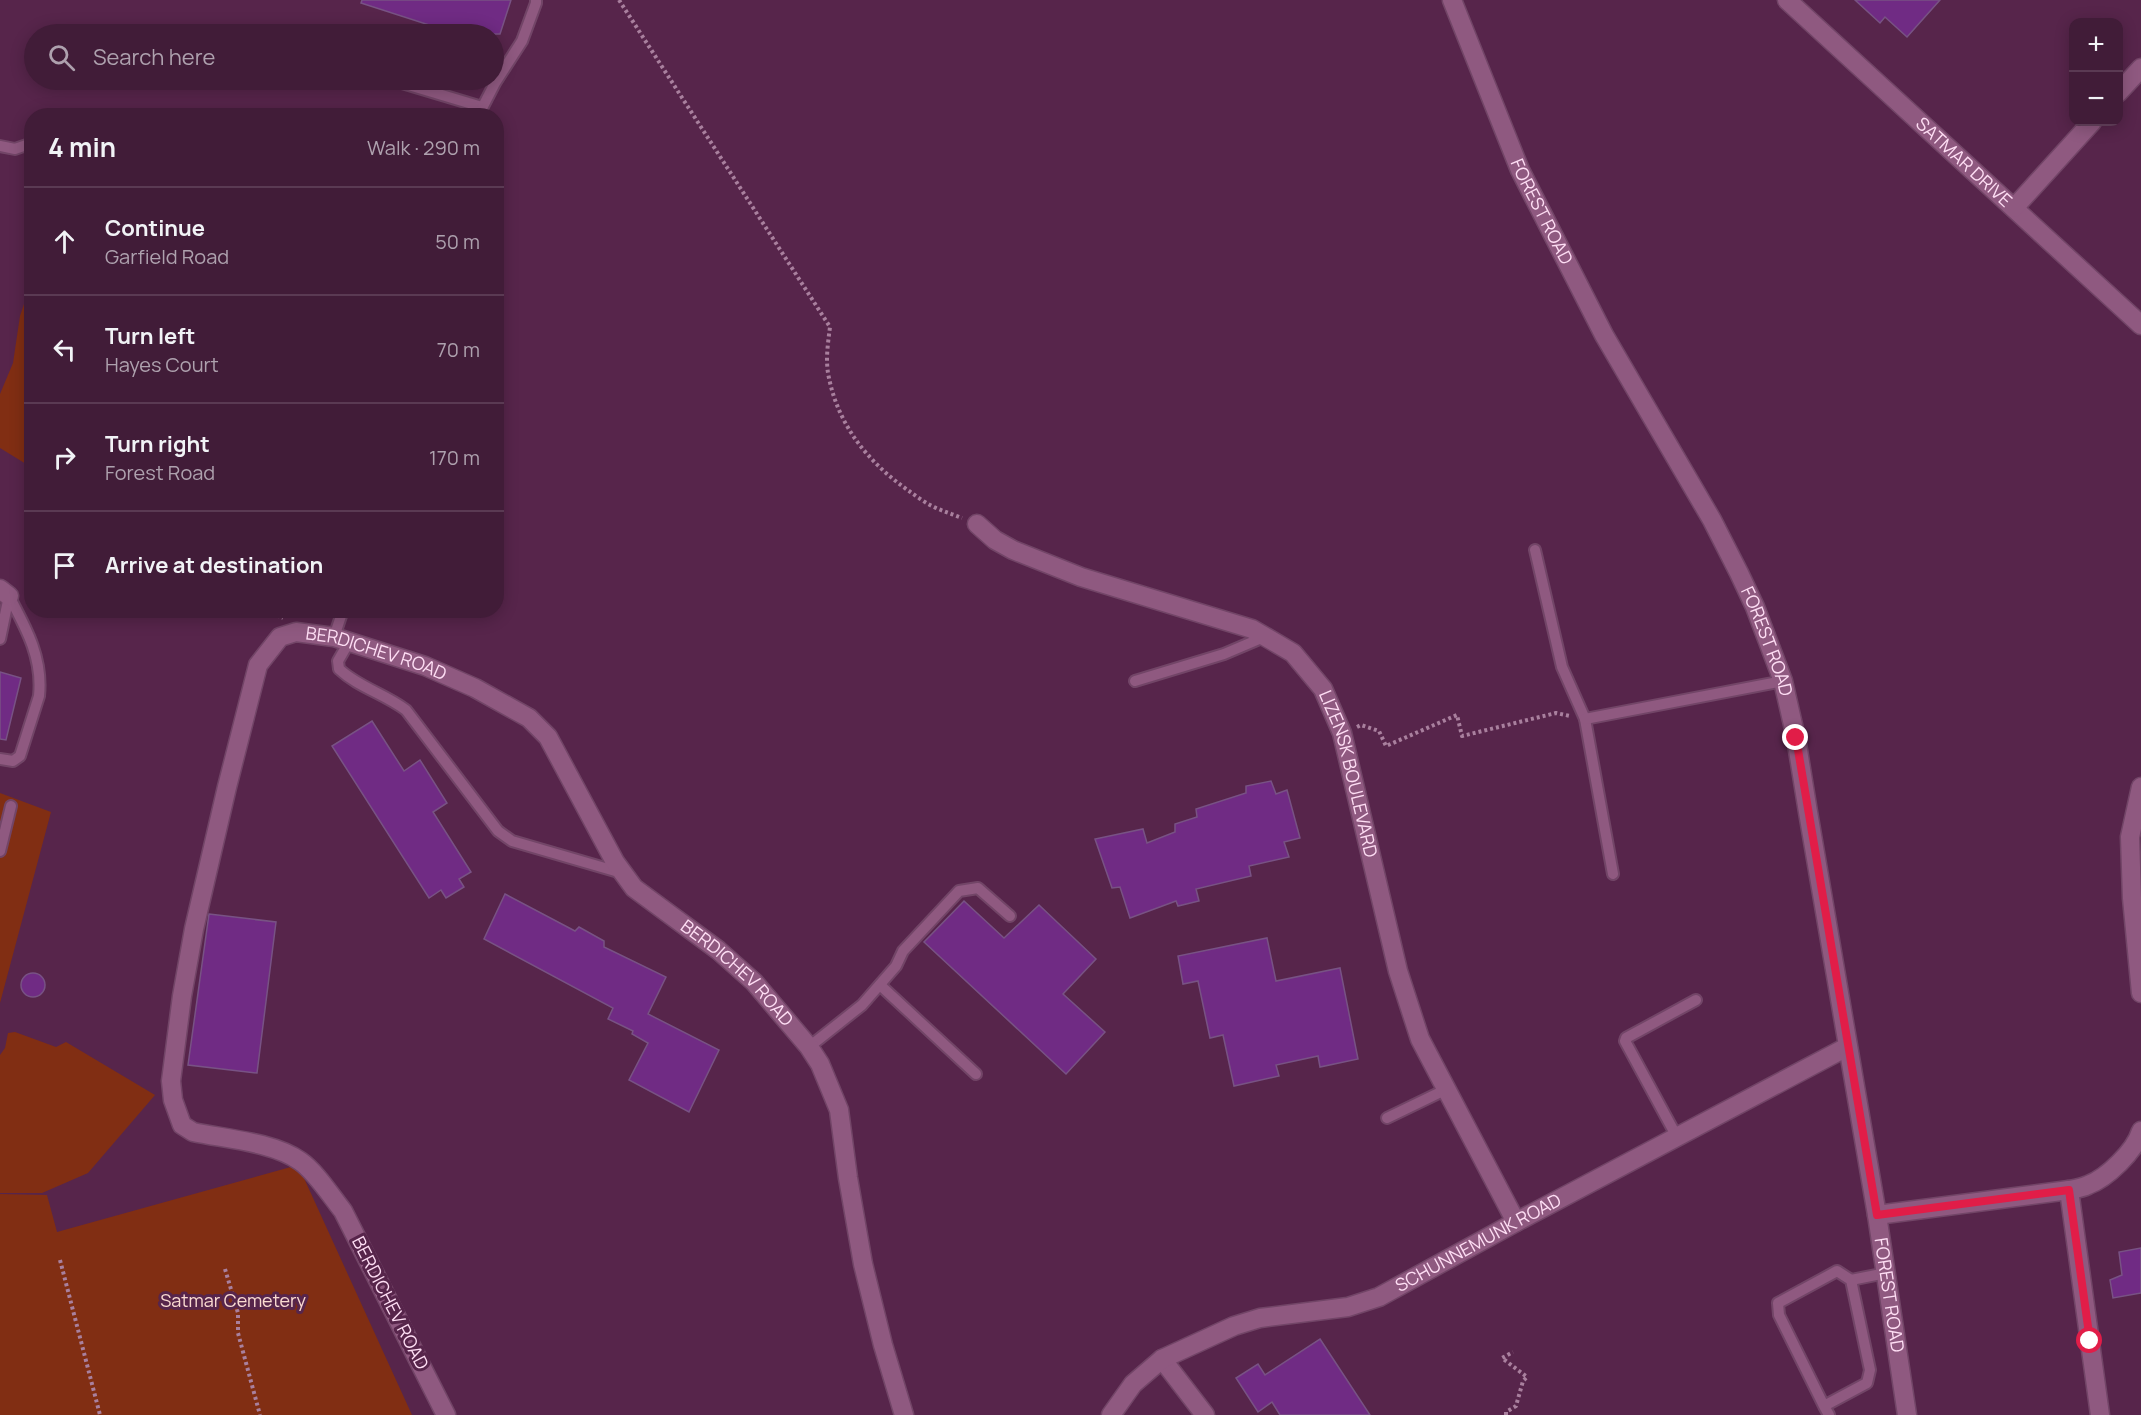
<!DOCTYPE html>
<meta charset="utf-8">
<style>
body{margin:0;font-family:Manrope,sans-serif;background:#482540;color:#f1f3f6}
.controls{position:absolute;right:18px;top:18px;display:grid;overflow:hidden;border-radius:12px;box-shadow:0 3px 15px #0003}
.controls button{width:54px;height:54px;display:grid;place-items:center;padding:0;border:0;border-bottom:2px solid #5a3a53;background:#411c38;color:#f1f3f6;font:30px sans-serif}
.stop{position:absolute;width:18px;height:18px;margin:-14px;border:4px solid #e11d48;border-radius:50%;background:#fff}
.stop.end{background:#e11d48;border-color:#fff;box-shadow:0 2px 6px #0008}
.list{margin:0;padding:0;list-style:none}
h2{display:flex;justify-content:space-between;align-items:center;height:78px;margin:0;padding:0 24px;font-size:26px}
h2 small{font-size:20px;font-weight:400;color:#aea1ae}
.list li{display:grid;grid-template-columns:39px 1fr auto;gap:18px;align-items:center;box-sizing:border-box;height:108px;padding:0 24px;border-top:2px solid #5a3a53}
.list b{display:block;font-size:22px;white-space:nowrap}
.list p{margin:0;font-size:20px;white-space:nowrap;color:#aea1ae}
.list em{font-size:20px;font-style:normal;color:#aea1ae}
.icon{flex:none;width:33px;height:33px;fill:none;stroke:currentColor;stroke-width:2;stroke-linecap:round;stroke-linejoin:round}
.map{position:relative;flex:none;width:2141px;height:1415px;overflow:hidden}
.search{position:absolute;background:#411c38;box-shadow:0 3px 15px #0003;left:24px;top:24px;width:480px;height:66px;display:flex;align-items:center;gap:15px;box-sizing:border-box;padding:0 21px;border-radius:33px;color:#aea1ae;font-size:22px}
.panel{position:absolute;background:#411c38;box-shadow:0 3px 15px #0003;left:24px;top:108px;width:480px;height:510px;border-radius:24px}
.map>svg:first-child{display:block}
.green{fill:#812e13}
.building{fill:#702b84;stroke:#785284;stroke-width:1.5}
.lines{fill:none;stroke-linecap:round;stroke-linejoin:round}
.lane-casing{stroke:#724567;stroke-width:14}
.street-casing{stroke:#724567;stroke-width:21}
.secondary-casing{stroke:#724567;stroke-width:21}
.path{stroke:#a9809e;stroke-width:4;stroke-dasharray:3 3;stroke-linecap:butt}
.lane{stroke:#8f5980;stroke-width:10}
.street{stroke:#8f5980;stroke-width:18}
.secondary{stroke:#8f5980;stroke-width:18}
.route{stroke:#e11d48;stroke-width:8}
.labels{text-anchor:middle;stroke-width:6;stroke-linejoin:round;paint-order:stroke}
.street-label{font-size:18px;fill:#fedef4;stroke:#57254b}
.park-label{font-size:18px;fill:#fadbd1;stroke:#57254b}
</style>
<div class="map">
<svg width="2141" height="1415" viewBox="0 0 2141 1415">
<rect width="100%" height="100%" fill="#57254b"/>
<g class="green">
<polygon points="31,299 32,299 31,467 0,448 0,394 13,363 20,316 25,301"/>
<polygon points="0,793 51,812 0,1003"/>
<polygon points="15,1032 56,1047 66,1042 155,1095 88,1173 42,1193 0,1193 0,1055 5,1048 8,1033"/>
<polygon points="298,1165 412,1415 0,1415 0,1194 47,1195 57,1232"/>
</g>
<g class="building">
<polygon points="362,0 511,0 500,34 457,34 361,3"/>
<polygon points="1855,0 1940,0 1907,37 1885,17 1880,23"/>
<polygon points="0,672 21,678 6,740 0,739"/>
<polygon points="372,721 404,771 420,760 447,803 433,812 471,872 459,879 464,887 446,898 441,890 429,898 332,746"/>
<polygon points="1271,781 1276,794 1287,790 1300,838 1284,842 1289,857 1249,866 1251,876 1196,889 1199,901 1178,906 1176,901 1130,918 1120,887 1112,888 1095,839 1143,829 1147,843 1175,832 1175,824 1197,817 1196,809 1246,793 1246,786"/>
<polygon points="505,894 575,931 579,927 604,941 604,947 666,977 648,1014 719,1050 689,1112 629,1080 648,1043 632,1034 633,1031 608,1019 613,1008 484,939"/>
<polygon points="964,901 1004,938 1039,905 1096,959 1063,994 1105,1032 1066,1074 924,942"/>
<polygon points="209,914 276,922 257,1073 188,1065"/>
<polygon points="1267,938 1276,981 1340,968 1358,1059 1320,1067 1318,1056 1276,1065 1279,1076 1234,1086 1223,1035 1210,1038 1198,981 1183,984 1178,956"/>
<circle cx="33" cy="985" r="12"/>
<polygon points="2141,1248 2141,1293 2113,1298 2110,1280 2122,1275 2119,1252"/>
<polygon points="1320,1339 1370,1415 1280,1415 1272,1402 1258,1412 1236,1378 1258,1364 1265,1375"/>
</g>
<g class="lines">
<g class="lane-casing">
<g id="lane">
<polyline points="392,80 482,107"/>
<polyline points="478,116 495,83 522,41 536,3 536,0"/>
<polyline points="0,146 15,149 32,143"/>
<polyline points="1535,550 1562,667 1585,719 1613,874"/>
<polyline points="334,637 343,610"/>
<polyline points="0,639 9,596"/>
<path d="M349 642 338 661 339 669C358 687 385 694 406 710L498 831 512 841 622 873"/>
<polyline points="1135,681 1224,654 1264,637"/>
<polyline points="1585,719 1783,681"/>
<path d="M0 759 13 761 20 756 39 696C43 658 26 628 9 596"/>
<polyline points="0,851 11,806"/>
<polyline points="880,985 976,1074"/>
<polyline points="809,1047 862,1005 896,966 903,951 959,891 978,888 1010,916"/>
<polyline points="1387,1118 1447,1089"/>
<polyline points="1677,1137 1625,1041 1626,1038 1696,1000"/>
<polyline points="1851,1280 1886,1273"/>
<polyline points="1824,1406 1867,1383 1870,1370 1851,1280 1837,1271 1778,1303 1779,1315 1824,1406 1829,1415"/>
</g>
</g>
<g class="street-casing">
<g id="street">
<path id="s1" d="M1787 0 2141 325"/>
<polyline points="2118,93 2141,68"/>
<polyline points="2014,208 2092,122"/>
<path id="s2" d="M977 524 995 540 1013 550 1081 577 1252 629 1293 653 1323 689 1342 733 1398 971 1420 1039 1516 1222"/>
<polyline points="0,589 9,596"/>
<polyline points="2141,787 2130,837 2132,898 2141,993"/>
<polyline points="2069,1190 2100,1415"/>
<path d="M1877 1215 2069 1190C2075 1189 2082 1188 2088 1185 2107 1178 2135 1151 2141 1131"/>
<polyline points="1162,1359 1205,1415"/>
<path id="s3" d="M446 1415 343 1211C331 1196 316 1172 300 1161 273 1142 226 1139 193 1132L182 1125 173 1100 171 1081 182 996 194 929 227 787 258 665 280 637 296 632 334 637 425 666 475 688 529 718 548 737 615 862 634 888 718 950 754 982 809 1047 820 1064 839 1110 848 1178 863 1264 883 1345 904 1415"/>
<path id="s4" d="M1111 1415 1133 1384 1162 1359 1234 1326 1260 1318 1348 1307 1379 1297 1516 1222 1847 1047"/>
</g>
</g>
<g class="secondary-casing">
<g id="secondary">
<path id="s5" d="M1452 0 1520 170 1604 335 1712 520 1739 573 1755 607 1783 681 1796 738 1808 812 1877 1215 1907 1415"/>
</g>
</g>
<g class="path">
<path d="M619 0 830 327C828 343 825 361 829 378 839 427 869 463 909 491 916 496 924 502 932 506 942 511 952 514 962 518"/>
<polyline points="266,610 283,618"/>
<polyline points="1357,727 1361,725 1379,731 1386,746 1457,715 1462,736 1556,713 1570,716"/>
<polyline points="60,1260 100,1415"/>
<polyline points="225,1269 238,1313 238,1333 242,1348 260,1415"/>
<polyline points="1506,1415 1506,1412 1516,1406 1523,1381 1527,1377 1502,1358 1513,1352"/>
</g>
<use href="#lane" class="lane"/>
<use href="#street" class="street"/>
<use href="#secondary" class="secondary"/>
</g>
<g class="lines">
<polyline class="route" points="1796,738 1877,1215 2069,1190 2090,1341"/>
</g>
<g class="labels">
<g class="street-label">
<text dy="6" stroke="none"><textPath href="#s1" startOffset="240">SATMAR DRIVE</textPath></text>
<text dy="6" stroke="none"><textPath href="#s5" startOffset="230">FOREST ROAD</textPath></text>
<text dy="6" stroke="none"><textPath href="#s5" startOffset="716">FOREST ROAD</textPath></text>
<text dy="6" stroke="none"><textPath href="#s3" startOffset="1026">BERDICHEV ROAD</textPath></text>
<text dy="6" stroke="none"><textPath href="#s2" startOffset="480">LIZENSK BOULEVARD</textPath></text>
<text dy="6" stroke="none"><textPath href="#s3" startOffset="1528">BERDICHEV ROAD</textPath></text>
<text dy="6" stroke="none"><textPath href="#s4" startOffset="417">SCHUNNEMUNK ROAD</textPath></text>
<text dy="6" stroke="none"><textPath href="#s5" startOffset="1382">FOREST ROAD</textPath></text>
<text transform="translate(390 1303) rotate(63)" y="6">BERDICHEV ROAD</text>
</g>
<g class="park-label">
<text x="233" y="1307">Satmar Cemetery</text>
</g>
</g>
</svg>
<div class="controls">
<button>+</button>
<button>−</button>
</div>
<div class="stop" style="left:2090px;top:1341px"></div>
<div class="stop end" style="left:1796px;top:738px"></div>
<div class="search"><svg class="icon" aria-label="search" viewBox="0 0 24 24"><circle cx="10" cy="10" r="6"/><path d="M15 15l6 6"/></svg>Search here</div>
<section class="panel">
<h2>4 min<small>Walk · 290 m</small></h2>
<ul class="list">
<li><svg class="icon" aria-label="ahead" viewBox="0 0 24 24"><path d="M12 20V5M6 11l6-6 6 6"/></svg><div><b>Continue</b><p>Garfield Road</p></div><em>50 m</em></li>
<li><svg class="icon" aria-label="left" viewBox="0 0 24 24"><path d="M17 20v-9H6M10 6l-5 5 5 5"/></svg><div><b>Turn left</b><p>Hayes Court</p></div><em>70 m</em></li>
<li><svg class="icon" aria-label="right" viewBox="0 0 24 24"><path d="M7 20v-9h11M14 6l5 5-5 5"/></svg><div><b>Turn right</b><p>Forest Road</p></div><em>170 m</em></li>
<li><svg class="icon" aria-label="arrive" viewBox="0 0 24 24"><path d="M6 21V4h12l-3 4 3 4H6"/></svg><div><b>Arrive at destination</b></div></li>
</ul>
</section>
</div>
